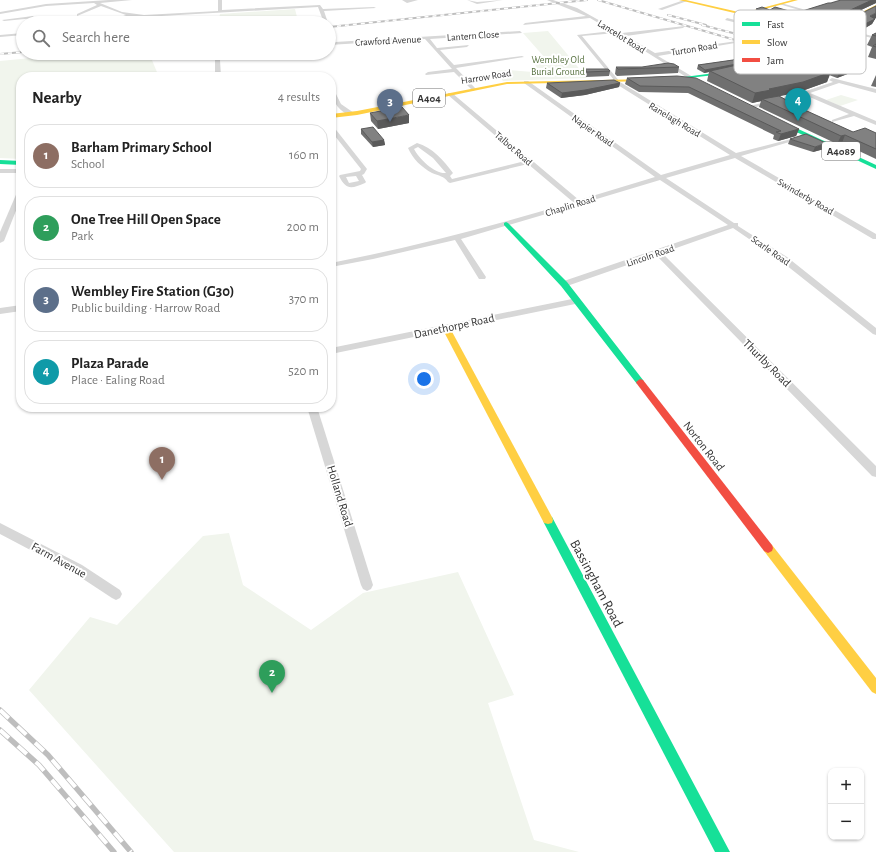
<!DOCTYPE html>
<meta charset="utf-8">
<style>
body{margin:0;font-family:"Alegreya Sans",sans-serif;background:#f6f6f6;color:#222}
.controls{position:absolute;right:12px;bottom:12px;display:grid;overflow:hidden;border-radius:8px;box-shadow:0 1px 3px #0004}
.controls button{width:36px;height:36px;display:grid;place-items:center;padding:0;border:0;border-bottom:1px solid #e0e0e0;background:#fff;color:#222;font:20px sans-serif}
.you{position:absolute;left:424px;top:379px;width:14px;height:14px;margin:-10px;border:3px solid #fff;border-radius:50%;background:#1a73e8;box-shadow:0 0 0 6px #1a73e833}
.badge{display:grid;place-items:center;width:26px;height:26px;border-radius:50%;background:#db2777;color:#fff;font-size:13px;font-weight:700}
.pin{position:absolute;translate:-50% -33px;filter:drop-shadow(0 1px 2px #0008)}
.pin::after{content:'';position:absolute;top:21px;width:14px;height:12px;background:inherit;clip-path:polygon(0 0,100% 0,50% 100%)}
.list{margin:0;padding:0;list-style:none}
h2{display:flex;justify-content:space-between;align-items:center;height:52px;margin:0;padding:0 16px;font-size:17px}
h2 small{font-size:13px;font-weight:400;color:#767676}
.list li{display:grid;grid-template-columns:26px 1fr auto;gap:12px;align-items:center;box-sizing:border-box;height:64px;margin:0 8px 8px;padding:0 8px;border:1px solid #e0e0e0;border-radius:16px}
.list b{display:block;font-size:15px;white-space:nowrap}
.list p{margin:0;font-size:13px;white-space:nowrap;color:#767676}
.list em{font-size:13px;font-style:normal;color:#767676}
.icon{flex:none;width:22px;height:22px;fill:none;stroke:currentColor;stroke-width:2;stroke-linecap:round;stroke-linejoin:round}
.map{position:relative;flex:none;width:876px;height:852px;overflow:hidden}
.search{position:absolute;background:#fff;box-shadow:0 1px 3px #0004;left:16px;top:16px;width:320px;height:44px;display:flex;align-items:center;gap:10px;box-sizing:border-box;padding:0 14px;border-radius:22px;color:#767676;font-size:15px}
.panel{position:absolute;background:#fff;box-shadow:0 1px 3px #0004;left:16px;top:72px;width:320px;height:340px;border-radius:16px}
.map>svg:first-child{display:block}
.green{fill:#f1f5ed}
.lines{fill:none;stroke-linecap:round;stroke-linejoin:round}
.street{fill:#d7d7d7;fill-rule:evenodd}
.fast{fill:#16e098;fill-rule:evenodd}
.slow{fill:#ffcf43;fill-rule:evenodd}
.jam{fill:#f24e42;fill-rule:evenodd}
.rail-far1-casing{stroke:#bebebe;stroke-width:2}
.rail-casing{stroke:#bebebe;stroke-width:5.5}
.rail-far1{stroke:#fff;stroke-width:1.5;stroke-dasharray:4;stroke-linecap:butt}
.rail{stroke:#fff;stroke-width:4;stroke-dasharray:12;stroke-linecap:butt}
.wall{fill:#6f6f6f}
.shaded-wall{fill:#5a5a5a}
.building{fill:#818181;stroke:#5a5a5a}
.labels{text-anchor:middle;stroke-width:4;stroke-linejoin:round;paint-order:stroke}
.far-street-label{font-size:10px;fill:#333;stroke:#fff}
.far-park-label{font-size:10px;fill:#56703f;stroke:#fff}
.shield{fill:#fff;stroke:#707070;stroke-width:1}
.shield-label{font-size:11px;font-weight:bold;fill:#333}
.street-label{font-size:12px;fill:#333;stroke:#fff}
.near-street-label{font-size:14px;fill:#333;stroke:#fff}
.key{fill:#fff;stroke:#c2c2c2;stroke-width:1}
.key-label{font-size:11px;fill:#333}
</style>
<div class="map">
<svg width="876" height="852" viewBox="0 0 876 852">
<rect width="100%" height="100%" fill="#fff"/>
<g class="green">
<polygon points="295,9 297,17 271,19 272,23 218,23 220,14"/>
<polygon points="548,31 587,78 503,81 495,71 507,70 533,72 536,66 531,60 545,58 523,33"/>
<polygon points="83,53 149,53 159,77 21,77 21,159 0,158 0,61"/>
<polygon points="841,95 858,100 840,106 826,100"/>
<polygon points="229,533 243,585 311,630 363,593 458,572 514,695 488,703 534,840 579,852 174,852 29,690 90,617 117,625 203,536"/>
</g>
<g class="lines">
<g class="street">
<polygon points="109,0 132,0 100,3 122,12 144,15 218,11 218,0 222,0 222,10 320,5 323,9 374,7 376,8 324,11 328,23 324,23 318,7 144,17 132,16 110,23 103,23 126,15 101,6 77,16 77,14 97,5 94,3 46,6 0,14 0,12 46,4"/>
<polygon points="402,0 418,0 407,3"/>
<polygon points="467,0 477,2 503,0 477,4"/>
<path d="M547 0H553L577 8 622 33 685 26 683 28 626 36 655 53 737 41 735 43 658 56 693 77 694 78 691 80 616 33 582 36 620 82 736 153 803 136V138L741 156 876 234V239H873L735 158 666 178 734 223H738V226L787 257 876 328V335L873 334 781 261 733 228 662 253 876 466V477L872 476 656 255 567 286H561V282L728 225 660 180 580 204 461 239 486 277 485 279H479L455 240 373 259 331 267V263C413 247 493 226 573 202L528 164 450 183 448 182C444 176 439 176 432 173 421 167 413 159 408 148L417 143C432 147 444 161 453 173L450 176 452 179 525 161 448 95V93H452L579 200 655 177 524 83V81H528L661 175 730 155 613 82 614 80 577 35 612 31 590 18 523 25 525 23 586 16ZM418 147 433 158 446 173C435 174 419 159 414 149Z"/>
<polygon points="684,0 687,1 662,10 658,9"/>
<polygon points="838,0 844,0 806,12 779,4 781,3 806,10"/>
<polygon points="33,16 35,18 4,21 2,20"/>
<polygon points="727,18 760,26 760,27 758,28 725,20"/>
<polygon points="841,28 876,37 876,39 839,30"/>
<polygon points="329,31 331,32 335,42 520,31 522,33 430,39 437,48 469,45 467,47 440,50 454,65 522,56 524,57 456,68 475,88 476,89 473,91 454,72 426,75 425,74 428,72 452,69 425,39 329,45"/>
<polygon points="23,33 23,35 0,37 0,35"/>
<polygon points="183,53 211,53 220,56 253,53 220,60 221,77 215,77 215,59 216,57 209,55 185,55"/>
<polygon points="294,73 299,77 293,77 291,75"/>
<polygon points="832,78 876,89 876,93 839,83 810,93 876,121 876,125 854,116 832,122 832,120 849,114 805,95 748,109 745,107 788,97 833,82 829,80"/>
<path d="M331 88 334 90 341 104 354 113V115C341 116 331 100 331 88Z"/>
<path d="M331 125 333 126 367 169 364 174 362 175 366 182 365 183C351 189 346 190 339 176L340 175 360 171 361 169 331 131ZM356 176 359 181 349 183 346 177Z"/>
<rect x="0" y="169" width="21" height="4"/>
<polygon points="21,188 21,198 4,241 0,243 0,232 18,190"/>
<polygon points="577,298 581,301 580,303 331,354 331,348"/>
<polygon points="21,305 21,311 0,314 0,308"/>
<polygon points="307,407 317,407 373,585 371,589 367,591 363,589 361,585"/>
<polygon points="0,523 82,565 120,590 122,594 120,598 116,600 112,598 74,573 0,534"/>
</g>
<g class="fast">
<polygon points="730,71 732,73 671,80 669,79"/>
<polygon points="777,121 781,121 876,165 876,169 777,123"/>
<polygon points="0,160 21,161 21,165 0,164"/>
<polygon points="506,222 508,223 567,282 643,380 644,382 643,384 637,384 561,286 504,225 504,223"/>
<polygon points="548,516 552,517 730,852 715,852 544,523 543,520 544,517"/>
</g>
<g class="slow">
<polygon points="679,0 686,0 743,13 792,0 798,0 743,15"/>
<polygon points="876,5 876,7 774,60 770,59"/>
<polygon points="648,79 650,79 650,81 507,84 357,115 331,118 331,114 357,111 507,82"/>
<polygon points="446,325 450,328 552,517 553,520 552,523 548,524 544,523 442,328"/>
<polygon points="768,543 772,545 876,678 876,694 872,692 764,551 763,548 764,545"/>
</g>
<polygon class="jam" points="640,379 643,380 772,545 773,548 772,551 768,553 764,551 637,384 636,382"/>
<g class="rail-far1-casing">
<g id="rail-far1">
<polyline points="598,0 766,49"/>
<polyline points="668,15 706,25"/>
<polyline points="702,25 775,44"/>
<polyline points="329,27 587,0"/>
<polyline points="0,54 23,52"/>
</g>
</g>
<g class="rail-casing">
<g id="rail">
<polyline points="0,710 48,755 131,852"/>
<polyline points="0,730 39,765 114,852"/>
</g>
</g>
<use href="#rail-far1" class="rail-far1"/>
<use href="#rail" class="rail"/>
</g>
<g class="wall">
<polygon points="876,0 876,3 846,17 852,18 875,19 872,24 860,31 855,30 853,34 844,39 841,38 826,47 812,43 817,30 812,29 810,34 789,43 771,39 773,33 774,32 760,29 761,24 737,17 739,11 755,14 756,9 796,13 831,3"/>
<polygon points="876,33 876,59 868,57 872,47 867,45 872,35"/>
<polygon points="772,54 764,59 802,61 799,63 820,68 824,59 856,59 850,73 837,78 829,75 827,82 799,92 779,96 797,106 797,107 853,132 876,133 876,159 842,143 837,144 759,107 761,101 752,103 707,81 709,72 704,73 697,69 698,65 733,60"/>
<polygon points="616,67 679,67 678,73 617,76 615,74"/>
<polygon points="585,69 610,71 609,76 586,77 585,74"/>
<polygon points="876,75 876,87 871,86"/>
<polygon points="677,76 799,129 796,136 778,141 773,139 774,135 688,93 639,92 625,84 627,78"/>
<polygon points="547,83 620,83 619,87 585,95 561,98 546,88"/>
<polygon points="370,113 409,123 378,129 371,121"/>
<polygon points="361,129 384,140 385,145 373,147 361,134"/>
<polygon points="790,139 824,149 813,152 788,144"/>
</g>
<g class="shaded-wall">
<polygon points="872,0 876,0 876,3 820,29 818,28 820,24"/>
<polygon points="876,13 876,18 875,19 872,24 860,31 863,25 870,16"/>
<polygon points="859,20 853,34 844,39 850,25"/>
<polygon points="846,24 841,38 826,47 832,32"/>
<polygon points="812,28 810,34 789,43 791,37"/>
<polygon points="773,51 772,54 762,60 710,71 709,72 704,73 705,70"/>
<polygon points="806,52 802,61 786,70 789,60"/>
<polygon points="856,59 850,73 837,78 843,64"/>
<polygon points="831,72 827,82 799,92 767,99 762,99 762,101 752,103 755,93"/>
<polygon points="620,83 619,87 585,95 561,98 562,93"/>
<polygon points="409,115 409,123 378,129 377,121"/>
<polygon points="799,129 796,136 778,141 781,134"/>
<polygon points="845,135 842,143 837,144 841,136"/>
<polygon points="384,140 385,145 373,147 372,142"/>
<polygon points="826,143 824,149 813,152 815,147"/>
</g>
<g class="building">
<polygon points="841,0 872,0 820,24 756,9 762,7 770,10 775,7 796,13 828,3 831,3"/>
<polygon points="876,6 876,13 870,16 875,19 863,25 858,24 859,20 852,18"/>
<polygon points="876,33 876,36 872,35"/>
<polygon points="876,44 876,47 873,46"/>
<polygon points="789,48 806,52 789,60 831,72 803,82 769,89 771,90 755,93 710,71 773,57"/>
<polygon points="754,49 759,51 763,49 773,51 763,57 742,63 705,70 698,65 733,60"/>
<polygon points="668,63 674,64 679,67 618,69 616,67 642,67"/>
<polygon points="585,69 608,69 610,71 587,72"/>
<polygon points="677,76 696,78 799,129 781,134 776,132 781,131 689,87 640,86 627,78"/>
<polygon points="614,80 620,83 585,90 562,93 547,83"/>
<polygon points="779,96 797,106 796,106 853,132 865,128 876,133 876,149 845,135 841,136 762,99"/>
<polygon points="402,107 409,115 377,121 370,113"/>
<polygon points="373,127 384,140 372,142 361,129"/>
<polygon points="806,134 826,143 815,147 790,139"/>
</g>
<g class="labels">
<g class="far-street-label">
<text transform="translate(473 35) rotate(-4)" y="4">Lantern Close</text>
<text transform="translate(622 36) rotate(32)" y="4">Lancelot Road</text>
<text transform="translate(388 40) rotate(-3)" y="4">Crawford Avenue</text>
<text transform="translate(694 48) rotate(-9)" y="4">Turton Road</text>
<text transform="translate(486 76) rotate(-9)" y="4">Harrow Road</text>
<text transform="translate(675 119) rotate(31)" y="4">Ranelagh Road</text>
<text transform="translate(593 130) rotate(35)" y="4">Napier Road</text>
<text transform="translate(514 148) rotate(41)" y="4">Talbot Road</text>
<text transform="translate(806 196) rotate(30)" y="4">Swinderby Road</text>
<text transform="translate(570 205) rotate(-17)" y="4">Chaplin Road</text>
<text transform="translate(771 250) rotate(35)" y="4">Scarle Road</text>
<text transform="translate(650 255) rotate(-19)" y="4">Lincoln Road</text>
</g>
<g class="far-park-label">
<text x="558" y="63">Wembley Old<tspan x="558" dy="12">Burial Ground</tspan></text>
</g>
<g class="shield">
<rect x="413" y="89" width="32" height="18" rx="3"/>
<rect x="822" y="142" width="38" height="18" rx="3"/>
</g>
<g class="shield-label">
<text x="429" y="102">A404</text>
<text x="841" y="155">A4089</text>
</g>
<g class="street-label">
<text transform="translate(454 326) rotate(-12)" y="4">Danethorpe Road</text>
<text transform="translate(767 363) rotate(45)" y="4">Thurlby Road</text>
<text transform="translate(704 446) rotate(52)" y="4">Norton Road</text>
<text transform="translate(340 496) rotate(73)" y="4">Holland Road</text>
<text transform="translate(59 560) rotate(29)" y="4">Farm Avenue</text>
</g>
<g class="near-street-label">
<text transform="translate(597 583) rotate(62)" y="5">Bassingham Road</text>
</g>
</g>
<rect x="734" y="10" width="132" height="64" rx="6" class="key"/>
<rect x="742" y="22" width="18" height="4" fill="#16e098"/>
<rect x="742" y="40" width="18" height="4" fill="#ffcf43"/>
<rect x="742" y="58" width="18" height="4" fill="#f24e42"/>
<g class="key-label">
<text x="767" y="28">Fast</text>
<text x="767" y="46">Slow</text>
<text x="767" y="64">Jam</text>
</g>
</svg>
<div class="controls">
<button>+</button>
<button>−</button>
</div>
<div class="you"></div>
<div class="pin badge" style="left:162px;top:480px;background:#8d6e63">1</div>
<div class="pin badge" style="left:272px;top:693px;background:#2e9e5b">2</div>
<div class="pin badge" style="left:390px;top:122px;background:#5c6f8a">3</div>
<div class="pin badge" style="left:798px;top:121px;background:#0f9aa8">4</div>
<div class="search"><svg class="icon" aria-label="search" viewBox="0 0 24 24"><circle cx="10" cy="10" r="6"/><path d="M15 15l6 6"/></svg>Search here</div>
<section class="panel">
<h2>Nearby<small>4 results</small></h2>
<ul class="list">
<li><span class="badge" style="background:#8d6e63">1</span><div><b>Barham Primary School</b><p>School</p></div><em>160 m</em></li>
<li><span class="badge" style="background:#2e9e5b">2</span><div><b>One Tree Hill Open Space</b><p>Park</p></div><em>200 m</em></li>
<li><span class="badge" style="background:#5c6f8a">3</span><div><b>Wembley Fire Station (G30)</b><p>Public building · Harrow Road</p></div><em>370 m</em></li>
<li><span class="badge" style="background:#0f9aa8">4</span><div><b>Plaza Parade</b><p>Place · Ealing Road</p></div><em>520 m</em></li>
</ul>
</section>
</div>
